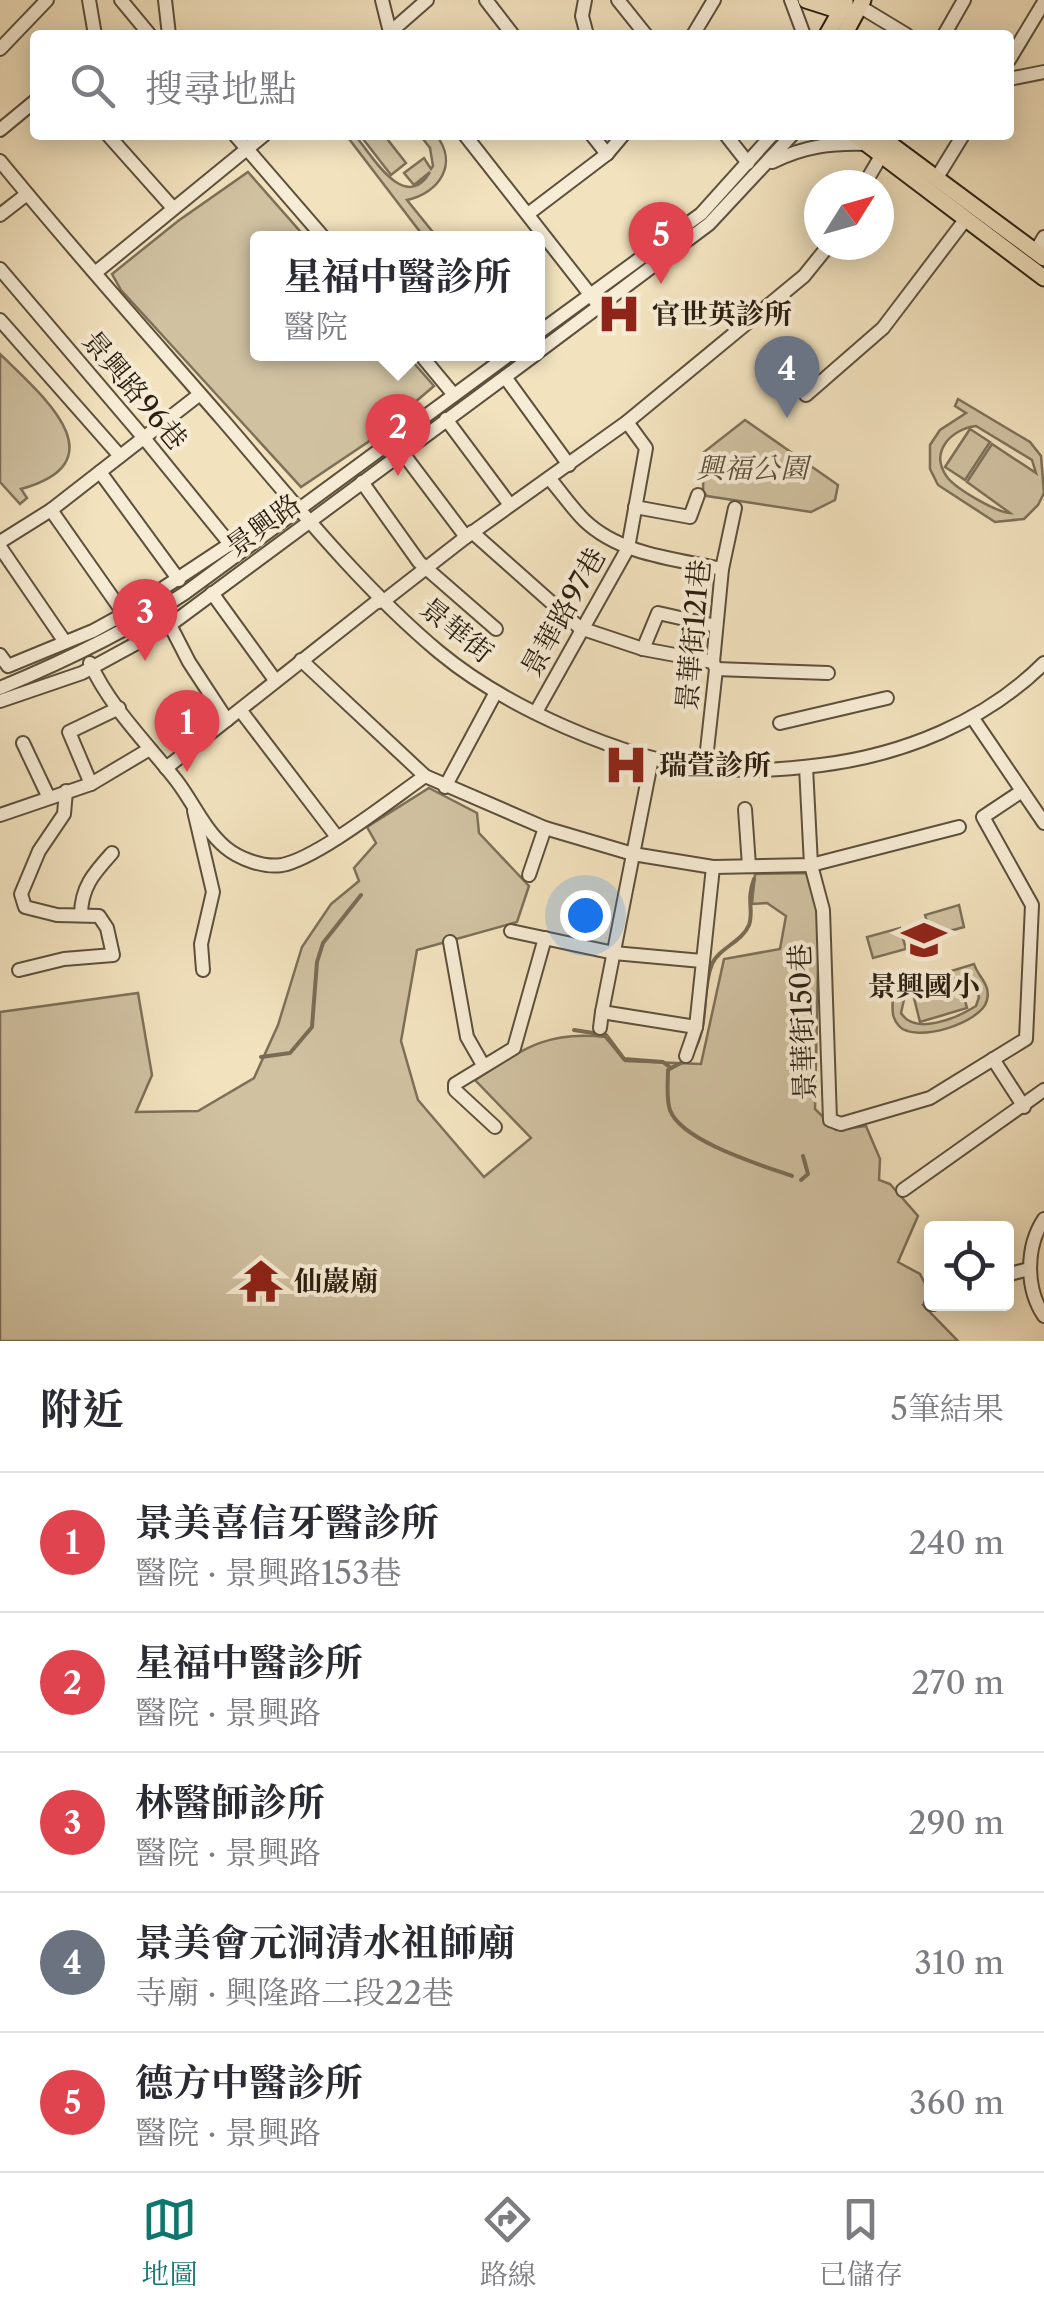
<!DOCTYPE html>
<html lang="zh-TW">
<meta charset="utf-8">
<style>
body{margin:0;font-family:"Libre Caslon Text","Noto Serif TC",serif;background:#f7f7f7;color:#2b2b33}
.controls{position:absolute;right:30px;bottom:30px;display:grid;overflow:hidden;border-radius:10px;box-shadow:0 5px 25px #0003}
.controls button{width:90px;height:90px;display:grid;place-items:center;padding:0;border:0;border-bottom:2px solid #e1e1e2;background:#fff;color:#2b2b33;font:50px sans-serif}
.compass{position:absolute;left:804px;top:170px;width:90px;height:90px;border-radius:50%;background:#fff;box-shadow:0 5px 25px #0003;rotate:53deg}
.you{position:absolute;left:585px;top:915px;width:35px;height:35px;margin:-25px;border:8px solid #fff;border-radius:50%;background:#1a73e8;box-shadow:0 0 0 15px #1a73e833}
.badge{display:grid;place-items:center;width:65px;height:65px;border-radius:50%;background:#0f766e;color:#fff;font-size:32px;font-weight:700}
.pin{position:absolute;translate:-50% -82px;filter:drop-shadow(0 2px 5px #0008)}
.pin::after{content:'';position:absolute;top:52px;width:35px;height:30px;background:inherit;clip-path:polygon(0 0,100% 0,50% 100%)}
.popup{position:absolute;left:250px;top:231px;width:295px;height:130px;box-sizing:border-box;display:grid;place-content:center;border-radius:10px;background:#fff;filter:drop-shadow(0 2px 8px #0005);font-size:32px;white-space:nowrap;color:#7c7c81}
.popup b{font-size:38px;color:#2b2b33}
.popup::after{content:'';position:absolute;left:50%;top:100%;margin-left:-20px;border:20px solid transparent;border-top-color:#fff}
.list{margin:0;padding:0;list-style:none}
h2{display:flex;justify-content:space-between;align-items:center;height:130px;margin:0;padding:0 40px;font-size:42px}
h2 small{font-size:32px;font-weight:400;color:#7c7c81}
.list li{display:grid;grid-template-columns:65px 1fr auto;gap:30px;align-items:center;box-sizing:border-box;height:140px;padding:0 40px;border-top:2px solid #e1e1e2}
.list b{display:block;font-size:38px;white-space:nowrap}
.list p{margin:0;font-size:32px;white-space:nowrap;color:#7c7c81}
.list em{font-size:32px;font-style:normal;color:#7c7c81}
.icon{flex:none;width:55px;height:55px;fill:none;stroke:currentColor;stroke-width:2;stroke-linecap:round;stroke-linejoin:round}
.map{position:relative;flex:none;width:1044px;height:1341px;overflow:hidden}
.search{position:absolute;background:#fff;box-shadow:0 5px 25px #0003;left:30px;right:30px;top:30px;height:110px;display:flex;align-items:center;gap:25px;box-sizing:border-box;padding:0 35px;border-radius:10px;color:#7c7c81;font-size:38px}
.sheet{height:830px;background:#fff}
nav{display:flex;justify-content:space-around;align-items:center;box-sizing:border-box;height:140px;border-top:2px solid #e1e1e2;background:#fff;font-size:28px;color:#7c7c81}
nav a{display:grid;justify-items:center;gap:5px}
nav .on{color:#0f766e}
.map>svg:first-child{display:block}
.green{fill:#d0c1a1;stroke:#7d7059;stroke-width:2.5;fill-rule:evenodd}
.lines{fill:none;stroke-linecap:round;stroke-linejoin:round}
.stream{stroke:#796c55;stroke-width:4}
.minor-casing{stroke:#5c503c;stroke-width:16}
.major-casing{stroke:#2a1f11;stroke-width:19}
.minor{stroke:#f7ecd5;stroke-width:12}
.major{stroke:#f2e2be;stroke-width:15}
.labels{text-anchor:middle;stroke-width:8;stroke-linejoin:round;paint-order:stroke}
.poi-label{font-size:28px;font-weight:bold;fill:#2a1f11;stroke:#f7ecd5;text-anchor:start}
.street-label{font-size:28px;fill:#2a1f11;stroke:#f7ecd5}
.park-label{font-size:28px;font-style:italic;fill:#5c503c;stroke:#f7ecd5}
</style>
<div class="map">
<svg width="1044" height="1341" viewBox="0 0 1044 1341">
<rect width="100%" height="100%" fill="#f2e2be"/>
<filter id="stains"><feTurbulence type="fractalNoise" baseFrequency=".002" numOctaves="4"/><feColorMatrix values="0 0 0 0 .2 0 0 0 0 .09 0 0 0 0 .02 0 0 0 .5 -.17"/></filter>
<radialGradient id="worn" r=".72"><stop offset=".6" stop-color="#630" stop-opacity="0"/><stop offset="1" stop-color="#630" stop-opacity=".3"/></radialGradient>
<g class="green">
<path d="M346 135H355C372 156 405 214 430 172L414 185 404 173 424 158 431 169 433 166 430 148 420 135H436C459 164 439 193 407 200L432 231 424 237Z"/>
<polygon points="360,135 384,135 406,163 391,175"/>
<polygon points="248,172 306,238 258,238 258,354 406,354 434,386 368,442 301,487 121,290 112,274 178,221"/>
<path d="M0 354C42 395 121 461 21 489L27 498 20 504 0 482Z"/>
<path d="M958 399 1030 442 1041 456 1044 493 1038 505 1024 519 995 522 938 485 930 469V445L940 430 966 413 955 406ZM976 426 1032 460 1036 473 992 444 967 482 1010 513C996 512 956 489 947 477 929 452 951 429 976 426Z"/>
<polygon points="745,420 838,485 835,500 811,512 707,496 703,491 704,452"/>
<polygon points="970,429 990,442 965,480 945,467"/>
<path d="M429 788 477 813 479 833 529 886 517 922 417 950 401 1041 418 1100 484 1177 531 1138 475 1080C522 1050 546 1030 605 1037L625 1061 701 1064 724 959 780 949 786 916 767 903 752 904 755 874 810 873 819 917 815 1109 836 1130 866 1126 880 1159 879 1180 890 1184 918 1216 898 1262 920 1274 931 1295V1299L923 1305 958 1341H0V1012L138 993 152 1075 136 1112 198 1111 254 1078 278 1025 302 947 331 904 359 881 354 868 376 843 367 827Z"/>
<polygon points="959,905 964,927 931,936 925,915"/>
<polygon points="900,928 906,949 873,958 867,937"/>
<path d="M974 964C978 977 991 984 987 1000 982 1023 915 1044 899 1026 888 1014 895 1002 892 989ZM958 977 973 981 979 997 976 1006C957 1018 915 1036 901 1013L905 995Z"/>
<polygon points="959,980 967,1008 920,1022 913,994"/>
</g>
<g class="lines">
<g class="stream">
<polyline points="574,1030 606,1035 624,1059 663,1062 671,1068 687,1060"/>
<path d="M695 1048C709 1021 701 991 712 964 719 948 742 942 749 925 754 911 746 900 754 879"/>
<polyline points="261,1057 290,1053 312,1027 317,962 323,943 361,895"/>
<path d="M671 1068 668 1070C668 1082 666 1099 670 1110 681 1141 761 1165 792 1176"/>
<polyline points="801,1180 808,1174 803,1156"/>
</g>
<g class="minor-casing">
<g id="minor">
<polyline points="89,0 95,35"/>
<polyline points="121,0 150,35"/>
<polyline points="165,0 169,35"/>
<polyline points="382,0 390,32"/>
<polyline points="486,0 513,35"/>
<polyline points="585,0 582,16 587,35"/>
<polyline points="618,0 646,35"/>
<polyline points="791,0 804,35"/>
<polyline points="859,6 907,35"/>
<polyline points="387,35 427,0"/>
<polyline points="693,35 714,0"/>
<polyline points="944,35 964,0"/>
<polyline points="0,49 47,0"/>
<polyline points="1009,60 1044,2"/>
<polyline points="1009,79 1044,72"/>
<polyline points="0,130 35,101"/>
<polyline points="108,135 173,208"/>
<polyline points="235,135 324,238"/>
<polyline points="465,135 596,302"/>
<polyline points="592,135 607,154"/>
<polyline points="726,135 748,163"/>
<path d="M0 161C72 249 148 334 222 419 291 499 358 584 439 652 504 706 623 760 707 768 745 772 783 770 821 765 902 755 985 722 1044 663"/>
<path d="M772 162C805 146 831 143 866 144"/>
<polyline points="936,179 963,135"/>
<polyline points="864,185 881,156"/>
<polyline points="528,214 607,154 623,135"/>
<polyline points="0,215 27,194"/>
<polyline points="1035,252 1044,237"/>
<polyline points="0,269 144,438 230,544 124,614 93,631 8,666 0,655"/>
<polyline points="95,273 264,135"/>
<polyline points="0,320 120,456"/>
<polyline points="538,333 701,214 772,135"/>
<polyline points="538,352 709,224 792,135"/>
<polyline points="420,354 454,395"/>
<polyline points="505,377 569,465"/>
<polyline points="806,395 883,328 965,220"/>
<polyline points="446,419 510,505"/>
<polyline points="402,452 466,537"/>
<polyline points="100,472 179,580"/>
<path d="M549 478C561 492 572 508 584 520 620 555 676 559 722 569"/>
<polyline points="362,482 419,562 496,629"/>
<polyline points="635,507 690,517 698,495"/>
<polyline points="51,510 124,614"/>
<polyline points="472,532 580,628 643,649 713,662"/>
<polyline points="0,542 51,510 200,394"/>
<polyline points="0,547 65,642"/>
<polyline points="212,593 275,680"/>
<polyline points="170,625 189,662 227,720"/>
<polyline points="643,649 658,613 716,626"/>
<polyline points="301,660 425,776 545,828 633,854 713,867 811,865 959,827"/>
<path d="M90 663C110 707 146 742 176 780 193 802 204 829 225 847 239 859 264 868 282 865 318 858 392 799 425 776"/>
<polyline points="716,669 828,673"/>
<path d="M0 688C65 661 126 632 185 593L510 354"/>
<polyline points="0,701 82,673 170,625 536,354"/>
<polyline points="241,711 337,837"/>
<polyline points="536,712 628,548 646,448 627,422"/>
<polyline points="972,717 1044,823"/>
<polyline points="780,723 887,698"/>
<polyline points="23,743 49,798"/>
<polyline points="652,758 602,1012 696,1027"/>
<polyline points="806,767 811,865 823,910 830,1120 841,1124 930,1098 1026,1039 1032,905 983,817 1022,791"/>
<polyline points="166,768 375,603 385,600 466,537 627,422 804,276 829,245"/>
<polyline points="705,768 716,669 713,662 722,569 735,508"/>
<polyline points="91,784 69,732 119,708"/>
<polyline points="445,787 496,692"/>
<polyline points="745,809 749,866"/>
<polyline points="194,811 213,892 201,944 203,970"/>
<polyline points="0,815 91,784 148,750"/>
<polyline points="529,875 545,828"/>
<path d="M81 915C81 887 94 873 112 853"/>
<polyline points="511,931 614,953 702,961"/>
<polyline points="450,942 467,1037 483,1065"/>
<polyline points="19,970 64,959 113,955 107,928 99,916 57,915 25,907 21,894 39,851 64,814 66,791"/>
<polyline points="600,1028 602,1012"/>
<polyline points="686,1056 696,1027 713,867"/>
<polyline points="993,1059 1024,1107"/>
<polyline points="495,1127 455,1090 455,1084 514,1048 545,938"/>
<polyline points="903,1190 1044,1090"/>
<path d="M1044 1219C1026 1246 1025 1288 1044 1316"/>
<polyline points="1006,1275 1029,1269"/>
<polyline points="931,1304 933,1304"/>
</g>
</g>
<g class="major-casing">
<g id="major">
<polyline points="806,0 831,8 845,0"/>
<polyline points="827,35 845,3"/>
<polyline points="844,35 863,0"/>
<polyline points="855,135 1044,278"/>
<polyline points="878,135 1044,258"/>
</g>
</g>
<use href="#minor" class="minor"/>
<use href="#major" class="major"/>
</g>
<defs>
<g id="hospital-bare" transform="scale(3.45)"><path d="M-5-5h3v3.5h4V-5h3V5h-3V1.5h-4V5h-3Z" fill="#8f2418" stroke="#f7ecd5" stroke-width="2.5" paint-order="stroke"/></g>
<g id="school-bare" transform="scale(3.45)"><path d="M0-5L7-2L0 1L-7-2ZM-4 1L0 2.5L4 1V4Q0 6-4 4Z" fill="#8f2418" stroke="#f7ecd5" stroke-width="2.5" paint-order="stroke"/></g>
<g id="temple-bare" transform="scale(3.45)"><path d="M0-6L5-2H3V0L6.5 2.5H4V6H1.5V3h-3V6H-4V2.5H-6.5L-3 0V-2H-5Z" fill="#8f2418" stroke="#f7ecd5" stroke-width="2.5" paint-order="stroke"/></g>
</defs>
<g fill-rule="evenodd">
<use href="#hospital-bare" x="619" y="314"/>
<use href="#hospital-bare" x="626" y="765"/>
<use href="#school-bare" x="924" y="940"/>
<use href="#temple-bare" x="261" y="1281"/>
</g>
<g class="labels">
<g class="poi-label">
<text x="652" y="324">官世英診所</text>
<text x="659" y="775">瑞萱診所</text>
<text x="924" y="996" text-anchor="middle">景興國小</text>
<text x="294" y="1291">仙巖廟</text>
</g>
<g class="street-label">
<text transform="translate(135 390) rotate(50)" y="10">景興路96巷</text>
<text transform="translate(263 525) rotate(-36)" y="10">景興路</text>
<text transform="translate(563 612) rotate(-61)" y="10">景華路97巷</text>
<text transform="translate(457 630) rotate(39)" y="10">景華街</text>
<text transform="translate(693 635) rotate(-85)" y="10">景華街121巷</text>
<text transform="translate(802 1022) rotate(-92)" y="10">景華街150巷</text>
</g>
<g class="park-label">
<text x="752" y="478">興福公園</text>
</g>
</g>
<rect width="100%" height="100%" filter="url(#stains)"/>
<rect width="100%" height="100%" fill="url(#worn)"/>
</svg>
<div class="controls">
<button><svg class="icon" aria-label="locate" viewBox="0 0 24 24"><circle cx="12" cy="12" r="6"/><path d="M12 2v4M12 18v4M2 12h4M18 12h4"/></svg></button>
</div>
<svg class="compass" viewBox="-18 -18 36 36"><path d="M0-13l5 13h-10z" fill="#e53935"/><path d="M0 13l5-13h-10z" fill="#7c7c81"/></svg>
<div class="you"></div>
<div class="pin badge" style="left:187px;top:772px;background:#e0444e">1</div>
<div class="pin badge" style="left:398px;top:476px;background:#e0444e">2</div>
<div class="popup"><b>星福中醫診所</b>醫院</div>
<div class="pin badge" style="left:145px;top:661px;background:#e0444e">3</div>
<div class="pin badge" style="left:787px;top:418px;background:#6b7280">4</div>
<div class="pin badge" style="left:661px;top:284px;background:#e0444e">5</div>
<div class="search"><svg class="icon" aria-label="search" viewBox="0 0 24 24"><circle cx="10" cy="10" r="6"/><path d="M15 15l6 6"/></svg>搜尋地點</div>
</div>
<section class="sheet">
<h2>附近<small>5筆結果</small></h2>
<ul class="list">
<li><span class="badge" style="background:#e0444e">1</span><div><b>景美喜信牙醫診所</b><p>醫院 · 景興路153巷</p></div><em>240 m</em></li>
<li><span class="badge" style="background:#e0444e">2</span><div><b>星福中醫診所</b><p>醫院 · 景興路</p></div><em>270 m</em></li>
<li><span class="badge" style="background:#e0444e">3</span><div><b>林醫師診所</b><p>醫院 · 景興路</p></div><em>290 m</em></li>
<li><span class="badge" style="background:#6b7280">4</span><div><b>景美會元洞清水祖師廟</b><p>寺廟 · 興隆路二段22巷</p></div><em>310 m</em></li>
<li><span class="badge" style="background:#e0444e">5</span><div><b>德方中醫診所</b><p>醫院 · 景興路</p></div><em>360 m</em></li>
</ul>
</section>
<nav>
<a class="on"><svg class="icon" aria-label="map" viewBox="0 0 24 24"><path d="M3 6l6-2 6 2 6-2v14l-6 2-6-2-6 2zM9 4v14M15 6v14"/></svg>地圖</a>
<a><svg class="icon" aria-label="directions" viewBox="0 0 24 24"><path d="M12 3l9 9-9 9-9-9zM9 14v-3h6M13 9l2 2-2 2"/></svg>路線</a>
<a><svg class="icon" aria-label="saved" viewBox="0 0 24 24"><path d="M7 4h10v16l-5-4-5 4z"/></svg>已儲存</a>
</nav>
